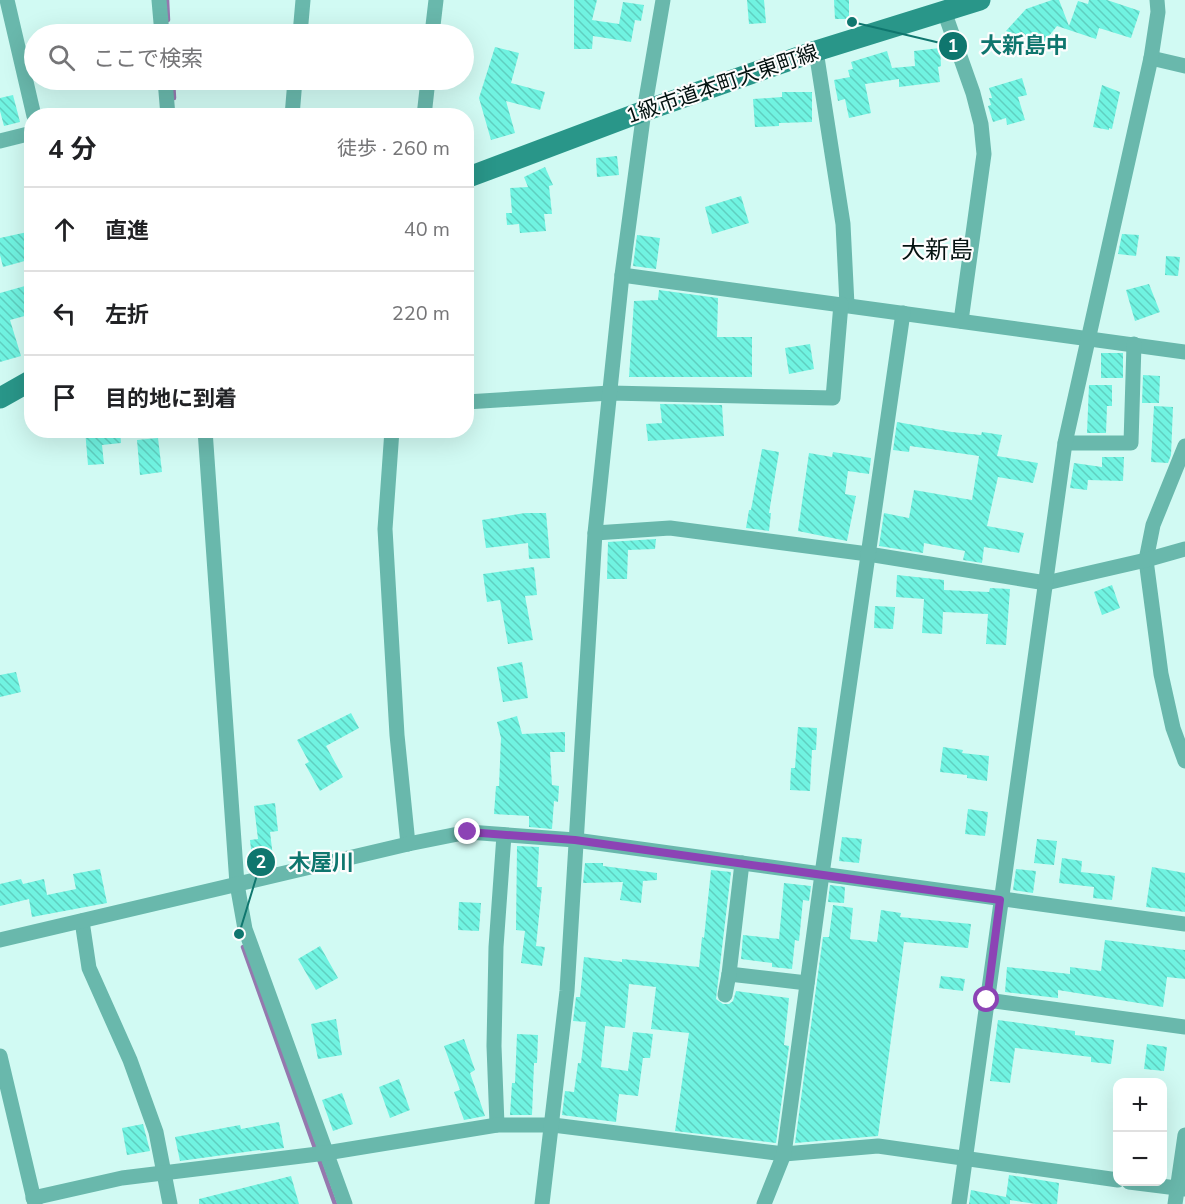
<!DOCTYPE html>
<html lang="ja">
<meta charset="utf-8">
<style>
body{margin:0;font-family:"Nunito Sans","Noto Sans JP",sans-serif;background:#f6f6f6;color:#202124}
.controls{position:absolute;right:18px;bottom:18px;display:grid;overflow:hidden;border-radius:12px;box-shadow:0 6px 24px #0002}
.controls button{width:54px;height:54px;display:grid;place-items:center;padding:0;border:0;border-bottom:2px solid #e0e0e0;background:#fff;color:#202124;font:30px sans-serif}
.stop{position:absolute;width:18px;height:18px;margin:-14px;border:4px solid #8c43b5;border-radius:50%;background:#fff}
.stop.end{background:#8c43b5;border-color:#fff;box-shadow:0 2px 6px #0008}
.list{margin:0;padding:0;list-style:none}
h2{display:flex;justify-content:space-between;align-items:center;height:78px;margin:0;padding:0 24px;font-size:26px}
h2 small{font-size:20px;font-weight:400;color:#757577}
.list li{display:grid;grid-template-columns:39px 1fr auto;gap:18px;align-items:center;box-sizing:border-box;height:84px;padding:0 24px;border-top:2px solid #e0e0e0}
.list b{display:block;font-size:22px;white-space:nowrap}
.list em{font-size:20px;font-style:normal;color:#757577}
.icon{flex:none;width:33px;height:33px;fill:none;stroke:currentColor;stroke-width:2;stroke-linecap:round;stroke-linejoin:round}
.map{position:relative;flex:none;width:1185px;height:1204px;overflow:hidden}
.search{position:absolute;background:#fff;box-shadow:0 6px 24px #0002;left:24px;top:24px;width:450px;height:66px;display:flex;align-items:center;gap:15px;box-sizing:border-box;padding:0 21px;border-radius:33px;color:#757577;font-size:22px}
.panel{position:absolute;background:#fff;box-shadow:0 6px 24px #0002;left:24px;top:108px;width:450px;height:330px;border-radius:24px}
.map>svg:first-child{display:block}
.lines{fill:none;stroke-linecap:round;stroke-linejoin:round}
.stream{stroke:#9578ae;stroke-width:4.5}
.building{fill:url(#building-back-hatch)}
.street{stroke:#69b8ac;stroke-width:15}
.secondary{stroke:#299689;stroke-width:21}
.route{stroke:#8c43b5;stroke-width:8}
.labels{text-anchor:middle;stroke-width:4.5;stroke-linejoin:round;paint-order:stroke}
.street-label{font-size:21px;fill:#041210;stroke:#fdfdfd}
.quarter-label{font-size:24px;fill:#041210;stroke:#fdfdfd}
.leader{fill:none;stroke:#0f766e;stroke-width:2}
.callout-dot{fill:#0f766e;stroke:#fdfdfd;stroke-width:2}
.mark-label{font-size:18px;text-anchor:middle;font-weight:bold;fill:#fff}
.callout-label{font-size:22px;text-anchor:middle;font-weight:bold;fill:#0f766e;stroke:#fdfdfd;stroke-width:4.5;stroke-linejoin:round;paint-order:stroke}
</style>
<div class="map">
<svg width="1185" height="1204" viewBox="0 0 1185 1204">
<defs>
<pattern id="building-back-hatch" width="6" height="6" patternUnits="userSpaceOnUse" patternTransform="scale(1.5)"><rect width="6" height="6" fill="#70f3e1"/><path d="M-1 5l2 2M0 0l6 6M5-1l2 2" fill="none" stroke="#5fcfc0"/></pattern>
</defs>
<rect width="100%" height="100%" fill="#d1faf3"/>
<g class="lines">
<g class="stream">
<polyline points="167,0 168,20"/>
<polyline points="173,80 174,98"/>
<polyline points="243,947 335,1204"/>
</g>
</g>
<g class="building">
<polygon points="574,0 597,0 592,20 619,24 623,2 644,5 641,21 635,20 631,42 593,36 592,49 574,49"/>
<polygon points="747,0 764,0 766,23 749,24"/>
<polygon points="834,0 849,0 849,19 835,19"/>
<polygon points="1052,0 1059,0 1069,26 1078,1 1088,4 1089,0 1107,0 1140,11 1131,38 1099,28 1096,39 1057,26 1044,42 1006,31 1026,9"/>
<polygon points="495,47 519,53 511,83 545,92 540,110 506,101 515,133 491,140 479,98"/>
<polygon points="940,48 941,66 938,67 940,82 899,87 899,79 865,84 871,113 849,118 845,99 838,101 834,80 850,77 848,70 853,69 851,62 887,51 892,68 915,66 914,51"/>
<polygon points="1022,78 1027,95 1018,97 1025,120 1007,125 1006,118 993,122 988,106 991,105 989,98 992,98 989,88"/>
<polygon points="1102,85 1120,92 1112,129 1109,128 1109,130 1093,127"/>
<polygon points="782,92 812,92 812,122 779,123 779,126 755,127 753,99 782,97"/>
<polygon points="13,95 20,122 4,126 0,111 0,98"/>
<polygon points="617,156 619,175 597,177 596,158"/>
<polygon points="545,167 553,185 549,186 552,214 544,214 546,231 520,233 519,224 507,225 506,213 512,213 510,188 528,187 524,177"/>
<polygon points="741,196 749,223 712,234 705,207"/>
<polygon points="32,231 32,259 3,267 0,255 0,238"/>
<polygon points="1122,234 1139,235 1136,256 1118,254"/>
<polygon points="637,235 660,238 656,269 633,266"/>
<polygon points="1166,256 1180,257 1178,276 1165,275"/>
<polygon points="32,284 32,314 10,320 21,356 0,362 0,293"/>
<polygon points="1149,284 1160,312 1135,321 1126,290"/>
<polygon points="659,290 718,298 717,337 752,337 752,377 629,377 634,301 658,300"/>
<polygon points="810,344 814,369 789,374 785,348"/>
<rect x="1101" y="353" width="22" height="25"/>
<polygon points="1143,375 1160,376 1159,403 1142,403"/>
<polygon points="1089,385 1112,385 1112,406 1107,406 1106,433 1087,433"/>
<polygon points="660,404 722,405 724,436 648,441 646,424 662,423"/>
<polygon points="1154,406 1173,407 1171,455 1168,463 1151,462"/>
<polygon points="897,422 952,432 981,435 982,432 1002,435 997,456 1038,463 1033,483 998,477 987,526 1024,533 1019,553 984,547 982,563 963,560 965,551 924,543 923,553 879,546 884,513 909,518 914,490 972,500 979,456 910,446 909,452 893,450"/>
<polygon points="85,430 120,430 121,443 102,445 104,464 88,465"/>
<polygon points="158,438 162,472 140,475 137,440"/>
<polygon points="762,449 779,452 769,513 771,513 769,531 746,528 749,510 751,510"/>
<polygon points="833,452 871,458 869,474 848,471 845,494 856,496 847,541 798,531 809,453 832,457"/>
<polygon points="1102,457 1124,457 1123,481 1088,480 1087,490 1070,488 1074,463 1102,467"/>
<polygon points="525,513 546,513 550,558 529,559 528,543 486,548 482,520"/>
<polygon points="656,539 655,549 628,550 627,579 607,579 608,542"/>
<polygon points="534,567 537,595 525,596 533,640 508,644 500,600 487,602 483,574"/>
<polygon points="897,575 944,580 944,590 989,592 990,588 1010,589 1006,645 986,644 988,614 943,612 942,634 922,633 924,599 896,597"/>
<polygon points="1112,585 1120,608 1102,615 1094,592"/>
<polygon points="875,606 895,607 893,629 874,628"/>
<polygon points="522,662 528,698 503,702 497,667"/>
<polygon points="16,672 21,692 0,697 0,675"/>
<polygon points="351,713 359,728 326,746 343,777 320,791 305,764 309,762 297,740"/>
<polygon points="517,716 522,734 565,732 565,752 550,752 552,785 559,786 558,802 554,801 552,829 529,827 529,816 494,814 496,786 499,786 501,738 497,722"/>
<polygon points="798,727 817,728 816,750 812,750 810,791 790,790 791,768 795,768"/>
<polygon points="943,747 963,750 962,753 989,756 987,781 967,778 967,775 940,772"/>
<polygon points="275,803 278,831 270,832 274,865 253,867 250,840 258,839 254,806"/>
<polygon points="968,809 988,812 985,836 965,834"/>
<polygon points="842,837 862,839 859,863 839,861"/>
<polygon points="1037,839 1057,841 1054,865 1034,863"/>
<polygon points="517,846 539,847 537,887 542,887 536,946 545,947 542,966 521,963 525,931 516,930"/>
<polygon points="1062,858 1082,861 1081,872 1115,876 1112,900 1093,898 1094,887 1059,883"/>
<polygon points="585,863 603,863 603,866 657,873 657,880 643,881 641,903 620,900 623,882 583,883"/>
<polygon points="1152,867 1185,873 1185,912 1146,907"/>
<polygon points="100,869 107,903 32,917 29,899 0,906 0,884 21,879 23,884 44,879 47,895 76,889 73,874"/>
<polygon points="1016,869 1036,871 1033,893 1013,890"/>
<polygon points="711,870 731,872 716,999 723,1004 729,1004 733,1001 736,991 789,998 784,1045 789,1046 776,1143 675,1131 689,1033 651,1029 656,987 629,984 625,1028 605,1026 601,1067 628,1071 633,1032 653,1034 650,1058 643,1058 638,1096 619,1094 616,1122 562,1115 565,1091 574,1092 578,1063 581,1063 586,1022 573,1021 576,997 580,997 584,957 622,962 622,959 699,967 702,937 704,938"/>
<polygon points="784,883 811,886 809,901 803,900 799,941 795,940 792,969 772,967 772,963 741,959 743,935 779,939"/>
<polygon points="830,885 845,887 844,903 828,902"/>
<polygon points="459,902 481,903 479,931 458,930"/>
<polygon points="833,905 853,908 850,939 877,942 881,910 901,913 900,917 971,924 968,948 904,942 878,1136 795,1143 823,937 829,937"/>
<polygon points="1105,940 1185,950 1185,979 1167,977 1163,1007 1058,990 1058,998 1005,992 1007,967 1070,974 1070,967 1101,971"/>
<polygon points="320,946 338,978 316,990 298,959"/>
<polygon points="941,976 965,979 963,991 939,988"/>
<polygon points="336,1019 342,1055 318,1059 311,1024"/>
<polygon points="998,1020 1075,1031 1075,1035 1114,1040 1111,1064 1091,1062 1091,1057 1015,1048 1010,1083 990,1081"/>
<polygon points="517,1034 538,1035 537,1063 534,1063 532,1115 510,1115 512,1083 515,1083"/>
<polygon points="464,1039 475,1070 470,1073 485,1116 464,1120 454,1092 460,1090 444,1046"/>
<polygon points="1147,1044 1167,1047 1164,1071 1144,1069"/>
<polygon points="399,1079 410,1110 390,1118 379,1087"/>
<polygon points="342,1093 353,1124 333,1131 322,1100"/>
<polygon points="279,1122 284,1148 261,1151 260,1150 180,1161 175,1137 240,1125 241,1129"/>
<polygon points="143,1124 150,1151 127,1155 122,1128"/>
<polygon points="1009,1175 1059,1183 1057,1204 1036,1204 1010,1200 1010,1204 969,1204 971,1190 1006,1197"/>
<polygon points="291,1176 299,1204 199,1204 199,1199"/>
</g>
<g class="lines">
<g class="street">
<polyline points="7,0 34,116"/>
<polyline points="159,0 162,34"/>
<polyline points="944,11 973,93 981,124 984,154 961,321"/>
<polyline points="300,34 303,0"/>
<polyline points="432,34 436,0"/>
<polyline points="816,51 843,224 847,305"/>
<polyline points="1151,58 1185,66"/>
<polyline points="165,80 168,116"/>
<polyline points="292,116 295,80"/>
<polyline points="424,116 428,80"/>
<polyline points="0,141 32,133"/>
<polyline points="622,275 1185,352"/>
<polyline points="466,402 610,393 833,398 841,304"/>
<polyline points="205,430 237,884 245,929 345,1204"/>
<polyline points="392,430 385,529 397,735 408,844"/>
<polyline points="1065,443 1131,443 1134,344"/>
<polyline points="1185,446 1153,525 1146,560 1161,674 1173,728 1185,761"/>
<polyline points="595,533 670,528 868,554 1046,583 1146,560 1185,549"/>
<polyline points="82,921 89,968 130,1060 156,1132 170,1204"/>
<polyline points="0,940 408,844 468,832 575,840 1185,924"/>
<polyline points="729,974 807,983"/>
<polyline points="725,995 729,974 742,863"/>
<polyline points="987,1000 1185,1027"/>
<polyline points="0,1056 35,1204"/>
<polyline points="497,1125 494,1046 496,947 504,835"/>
<polyline points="1129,1182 1185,1189"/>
<polyline points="33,1198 122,1178 326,1153 497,1125 553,1125 784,1154 878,1146 1118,1180"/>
<polyline points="542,1204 567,991 595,533 622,275 644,111 663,0"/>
<polyline points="764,1204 784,1154 822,874 903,313"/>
<polyline points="959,1204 1065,443 1151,58 1158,12 1157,0"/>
<polyline points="1175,1204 1185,1135"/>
</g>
<g class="secondary">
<polyline points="466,178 644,111 816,51 980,0"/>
<polyline points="0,398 32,380"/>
</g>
</g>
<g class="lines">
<polyline class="route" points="468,832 575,840 1000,900 987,1000"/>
</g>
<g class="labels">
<g class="street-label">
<text transform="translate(722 84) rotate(-19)" y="7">1級市道本町大東町線</text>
</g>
<g class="quarter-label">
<text x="937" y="258">大新島</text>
</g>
</g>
<path class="leader" d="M852 22L953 46M239 934L261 862"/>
<g class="callout-dot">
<circle cx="852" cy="22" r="6"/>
<circle cx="239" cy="934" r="6"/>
<circle cx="953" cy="46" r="15"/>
<circle cx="261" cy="862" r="15"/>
</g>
<g class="mark-label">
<text x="953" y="52">1</text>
<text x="261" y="868">2</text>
</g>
<g class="callout-label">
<text x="1024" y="53">大新島中</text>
<text x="321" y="870">木屋川</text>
</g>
</svg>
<div class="controls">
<button>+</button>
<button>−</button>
</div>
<div class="stop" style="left:987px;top:1000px"></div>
<div class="stop end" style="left:468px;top:832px"></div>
<div class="search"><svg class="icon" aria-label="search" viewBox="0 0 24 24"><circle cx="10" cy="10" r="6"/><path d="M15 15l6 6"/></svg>ここで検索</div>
<section class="panel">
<h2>4 分<small>徒歩 · 260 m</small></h2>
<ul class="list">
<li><svg class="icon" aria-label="ahead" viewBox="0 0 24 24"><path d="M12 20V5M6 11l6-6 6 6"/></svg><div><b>直進</b></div><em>40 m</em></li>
<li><svg class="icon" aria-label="left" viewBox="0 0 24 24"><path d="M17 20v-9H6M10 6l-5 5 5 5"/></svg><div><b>左折</b></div><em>220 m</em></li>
<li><svg class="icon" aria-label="arrive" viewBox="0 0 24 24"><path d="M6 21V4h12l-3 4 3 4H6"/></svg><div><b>目的地に到着</b></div></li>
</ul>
</section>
</div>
